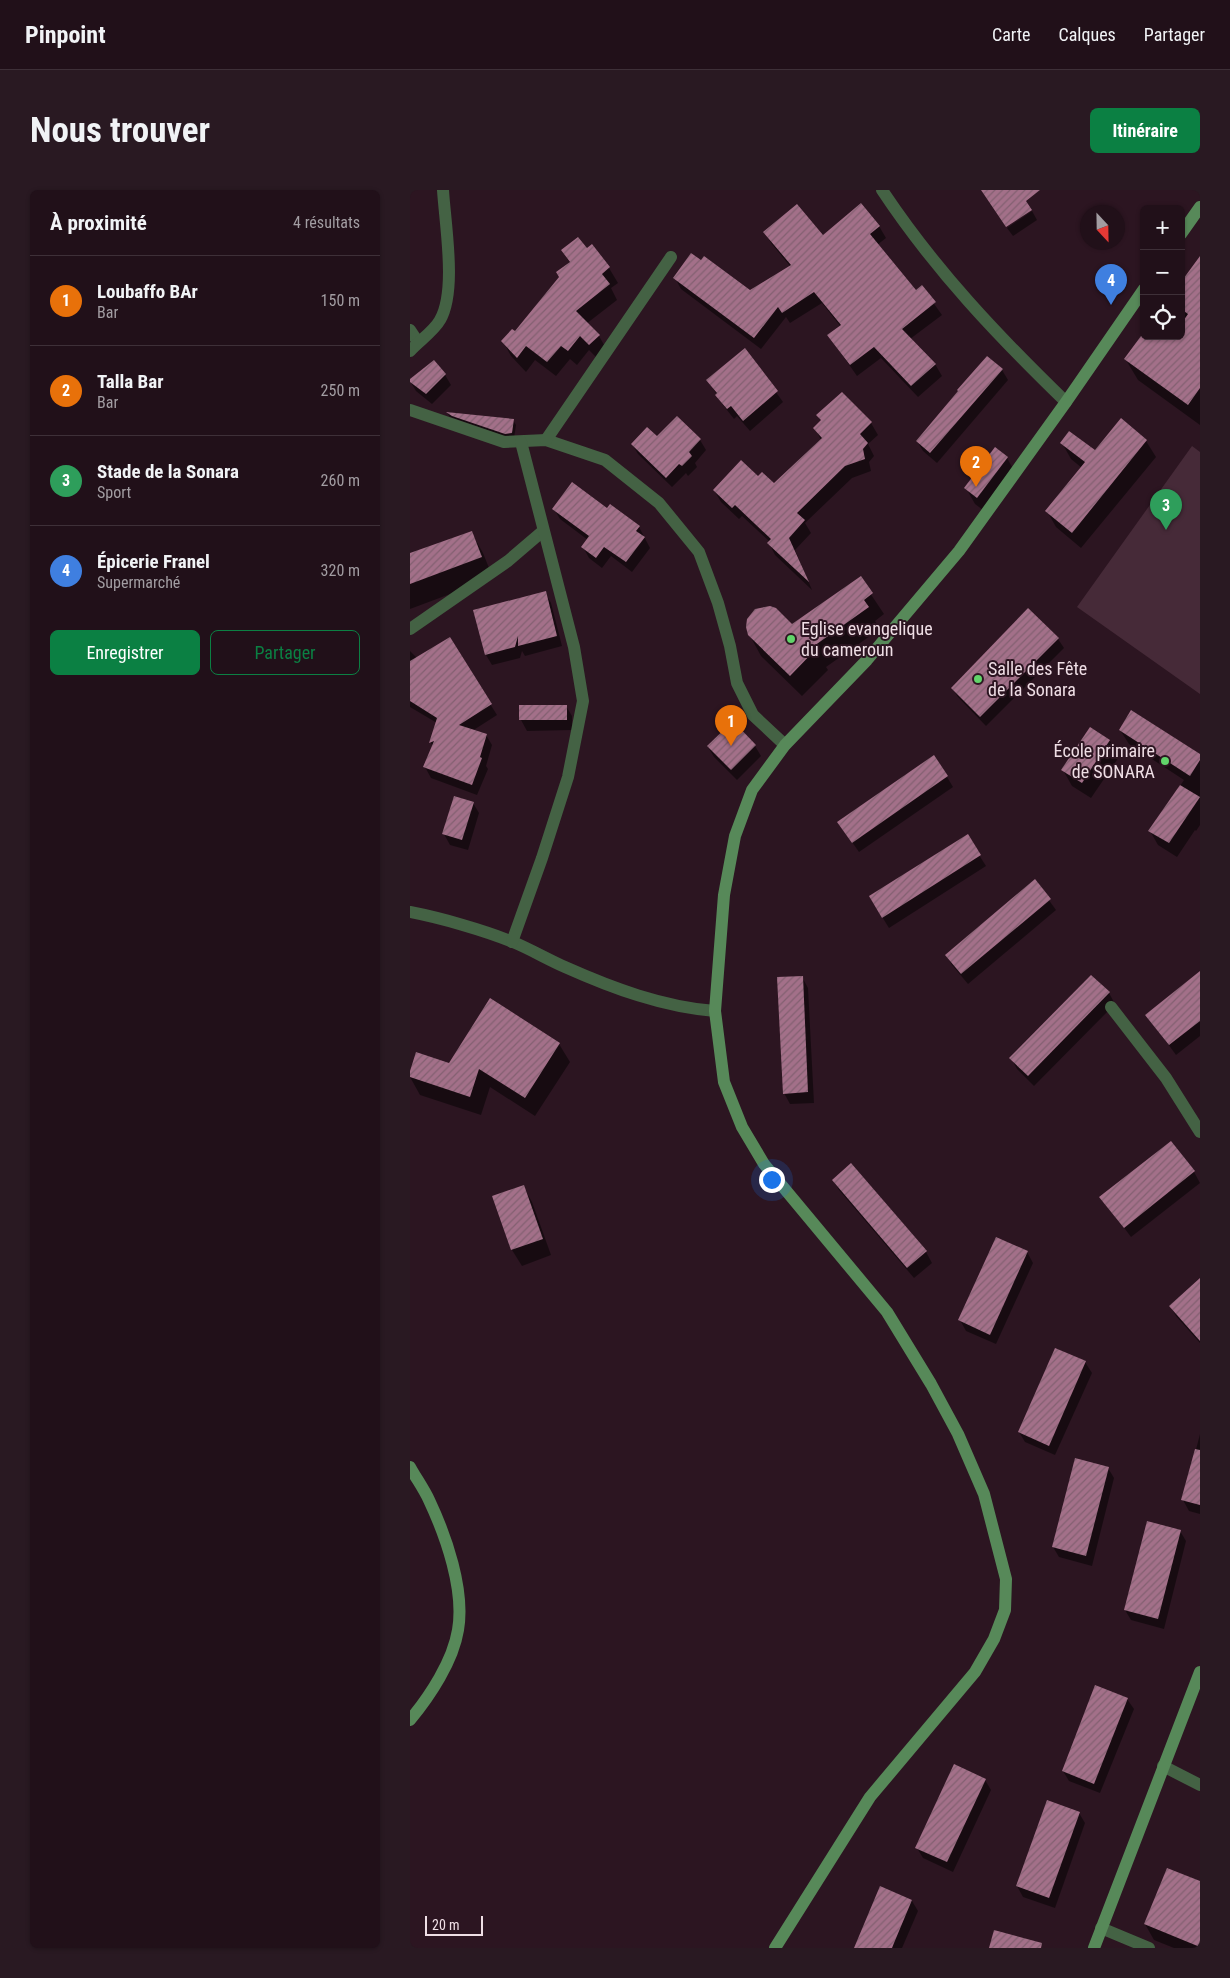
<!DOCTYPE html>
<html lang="fr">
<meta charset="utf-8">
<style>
body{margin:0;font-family:"Roboto Condensed",sans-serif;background:#291922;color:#f1f3f6}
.controls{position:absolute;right:15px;top:15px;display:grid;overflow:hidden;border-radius:8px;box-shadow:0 1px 4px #0004}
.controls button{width:45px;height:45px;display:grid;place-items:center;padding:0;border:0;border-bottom:1px solid #3e3038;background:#211019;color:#f1f3f6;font:25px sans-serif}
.compass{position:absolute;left:670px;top:15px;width:45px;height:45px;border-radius:50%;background:#211019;box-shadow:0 1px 4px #0004;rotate:158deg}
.scale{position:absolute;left:15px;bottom:12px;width:58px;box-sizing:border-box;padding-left:5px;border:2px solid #efdee5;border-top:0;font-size:14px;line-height:18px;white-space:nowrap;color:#efdee5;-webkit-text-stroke:4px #2c1521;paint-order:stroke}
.you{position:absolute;left:361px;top:989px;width:18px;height:18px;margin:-12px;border:4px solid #fff;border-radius:50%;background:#1a73e8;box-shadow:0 0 0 8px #1a73e833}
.badge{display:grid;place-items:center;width:32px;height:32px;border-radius:50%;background:#0b8043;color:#fff;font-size:16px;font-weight:700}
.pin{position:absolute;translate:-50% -41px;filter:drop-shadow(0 1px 2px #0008)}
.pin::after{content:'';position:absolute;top:26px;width:18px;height:15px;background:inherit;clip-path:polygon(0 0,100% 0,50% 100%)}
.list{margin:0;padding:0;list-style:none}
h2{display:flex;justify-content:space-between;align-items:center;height:65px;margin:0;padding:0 20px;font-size:21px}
h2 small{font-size:16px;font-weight:400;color:#a29da2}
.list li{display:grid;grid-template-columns:32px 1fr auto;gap:15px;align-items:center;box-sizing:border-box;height:90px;padding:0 20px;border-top:1px solid #3e3038}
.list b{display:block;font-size:19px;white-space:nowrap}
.list p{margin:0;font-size:16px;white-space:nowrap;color:#a29da2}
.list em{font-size:16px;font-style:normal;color:#a29da2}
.actions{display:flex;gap:10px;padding:15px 20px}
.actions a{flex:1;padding:11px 0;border:1px solid #0b8043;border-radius:8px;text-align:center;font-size:18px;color:#0b8043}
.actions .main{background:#0b8043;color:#fff}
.icon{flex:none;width:28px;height:28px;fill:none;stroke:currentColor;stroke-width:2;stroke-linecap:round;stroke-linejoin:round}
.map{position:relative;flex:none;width:790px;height:1758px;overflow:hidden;border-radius:8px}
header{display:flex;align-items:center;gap:30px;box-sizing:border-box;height:70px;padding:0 25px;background:#211019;border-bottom:1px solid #3e3038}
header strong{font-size:24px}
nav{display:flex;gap:28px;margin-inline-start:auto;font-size:18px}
.intro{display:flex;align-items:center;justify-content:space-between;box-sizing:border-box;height:120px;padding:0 30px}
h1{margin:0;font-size:35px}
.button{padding:12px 22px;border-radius:8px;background:#0b8043;color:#fff;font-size:18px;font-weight:700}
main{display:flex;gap:30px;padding:0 30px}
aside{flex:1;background:#211019;border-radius:8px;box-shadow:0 1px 4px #0004}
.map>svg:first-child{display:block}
.grass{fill:#462a38}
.shadow{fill:#0007}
.building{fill:url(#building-hatch)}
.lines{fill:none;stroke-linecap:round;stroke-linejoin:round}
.street{stroke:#446244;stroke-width:12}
.secondary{stroke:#578959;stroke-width:12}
.poi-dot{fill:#61d46a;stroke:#2c1521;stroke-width:2}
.labels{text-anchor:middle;stroke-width:4;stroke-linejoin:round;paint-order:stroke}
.poi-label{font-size:18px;fill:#efdee5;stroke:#2c1521;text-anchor:start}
</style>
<header>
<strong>Pinpoint</strong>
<nav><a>Carte</a><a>Calques</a><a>Partager</a></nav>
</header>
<div class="intro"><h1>Nous trouver</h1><a class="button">Itinéraire</a></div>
<main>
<aside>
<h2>À proximité<small>4 résultats</small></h2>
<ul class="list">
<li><span class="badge" style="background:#e8710a">1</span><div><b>Loubaffo BAr</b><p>Bar</p></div><em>150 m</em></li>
<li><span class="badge" style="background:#e8710a">2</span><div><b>Talla Bar</b><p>Bar</p></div><em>250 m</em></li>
<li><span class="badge" style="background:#2e9e5b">3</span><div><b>Stade de la Sonara</b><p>Sport</p></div><em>260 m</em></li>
<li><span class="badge" style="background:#3f7fe0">4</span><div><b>Épicerie Franel</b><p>Supermarché</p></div><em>320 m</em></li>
</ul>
<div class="actions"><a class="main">Enregistrer</a><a>Partager</a></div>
</aside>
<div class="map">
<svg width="790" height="1758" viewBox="0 0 790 1758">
<defs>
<pattern id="building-hatch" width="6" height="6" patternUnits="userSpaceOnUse" patternTransform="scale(1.25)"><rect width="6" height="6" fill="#a37089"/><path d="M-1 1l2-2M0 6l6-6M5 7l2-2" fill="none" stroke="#836071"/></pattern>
</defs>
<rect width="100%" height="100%" fill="#2c1521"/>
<polygon class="grass" points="782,256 790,262 790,504 667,417"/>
<g class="shadow">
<polygon points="622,21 627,30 603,46 597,38"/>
<polygon points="469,36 476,48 467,55 506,102 512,97 532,125 500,149 525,174 532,186 508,207 471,168 447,186 419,146 431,137 412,113 380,133 376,127 351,159 271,99 265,88 340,102 380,76 361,53 355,42 413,46"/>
<polygon points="182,55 199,78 208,93 201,98 207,110 176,134 189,146 197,160 188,169 179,160 167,175 160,169 146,186 125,170 116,182 101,166 93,151 105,143 160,73 152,61 176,60"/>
<polygon points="790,78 790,235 728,190 716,170 734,145 734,146 771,146 771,94"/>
<polygon points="335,159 373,212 340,241 327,226 324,229 313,215 298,190"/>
<polygon points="24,171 35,185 41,195 22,214 6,201 0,191"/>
<polygon points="592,180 598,190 527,273 513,261 507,251"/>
<polygon points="38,224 103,230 106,235 104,248 99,248 40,227"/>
<polygon points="408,225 461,233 468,245 458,254 464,266 459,272 461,281 442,288 395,333 401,343 385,360 402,400 365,365 359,353 360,352 332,326 329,329 311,312 304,300 348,288 364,295 411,250 405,238 412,232"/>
<polygon points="267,227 290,250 296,260 285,273 287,277 278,286 276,283 262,297 228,264 222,254 247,248"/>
<polygon points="711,230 736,251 746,267 671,358 646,337 637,321 672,278 661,269 652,253 685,262"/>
<polygon points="597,268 606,284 577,323 565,314 556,298"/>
<polygon points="200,315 229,337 240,358 222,382 201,366 192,378 179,368 173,357 178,350 150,329 144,319 197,320"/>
<polygon points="61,342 73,363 83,388 0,419 0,365"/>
<polygon points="450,388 474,424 465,431 470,439 416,477 418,480 392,506 351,466 339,444 382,436"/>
<polygon points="135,402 141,413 152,456 115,466 112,461 110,468 82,475 76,465"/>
<polygon points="618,419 648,449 654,458 576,536 548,507 542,498"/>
<polygon points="39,448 87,525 62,541 76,545 82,555 76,576 78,579 67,605 21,588 15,577 23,557 21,553 27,533 0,517 0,461 7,468"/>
<polygon points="156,516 162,526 162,540 117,541 111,530 110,517"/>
<polygon points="680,539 700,551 709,567 681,608 662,596 653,580"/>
<polygon points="710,540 790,566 790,635 786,641 785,640 767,667 748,655 740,641 774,590 719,554"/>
<polygon points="345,556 351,566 327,590 304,567 298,557"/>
<polygon points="537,587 543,597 449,662 435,642"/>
<polygon points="63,613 69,623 58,660 40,655 34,644"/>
<polygon points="557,646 576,676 479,738 466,717"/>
<polygon points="625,691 646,720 558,794 542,775 536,765"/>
<polygon points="790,783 790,846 766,865 737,825"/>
<polygon points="392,787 398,798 404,913 380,914 374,903"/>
<polygon points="699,803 705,814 624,896 607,879 601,868"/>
<polygon points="149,854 160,872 125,926 80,897 71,925 10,905 0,887 0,885 39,874"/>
<polygon points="761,953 784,982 790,993 721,1047 691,1007"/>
<polygon points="441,975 516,1062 522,1073 504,1088 429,1000 423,990"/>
<polygon points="113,996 122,1012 141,1065 112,1076 102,1060 84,1007"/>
<polygon points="617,1062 623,1073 586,1154 556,1141 550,1130"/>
<polygon points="790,1090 790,1153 766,1126 760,1116"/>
<polygon points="645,1159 675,1172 682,1183 645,1265 615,1252 609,1242"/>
<polygon points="790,1244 790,1324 779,1321 773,1310"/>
<polygon points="698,1278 704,1288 682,1376 649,1367 643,1357"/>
<polygon points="770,1341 776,1351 754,1439 721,1430 715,1420"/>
<polygon points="717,1509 724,1519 690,1603 659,1591 653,1581"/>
<polygon points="575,1590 581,1600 543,1682 513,1668 507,1658"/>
<polygon points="669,1623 675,1633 645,1718 613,1707 607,1696"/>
<polygon points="790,1693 790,1758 764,1758 744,1750 735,1734"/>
<polygon points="471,1698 502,1711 508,1721 492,1758 445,1758"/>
</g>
<g class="building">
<polygon points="571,0 630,0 616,11 622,20 596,37"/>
<polygon points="451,13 470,36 460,44 506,100 512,95 526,112 492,139 526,174 501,196 464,157 440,175 417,145 431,135 404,102 372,123 368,117 344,148 263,88 281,63 291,70 294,66 340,100 381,75 353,42 387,14 413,45"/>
<polygon points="168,47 177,58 182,54 200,77 192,84 200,94 166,121 190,145 179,155 170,146 158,161 151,156 137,172 116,156 107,168 91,151 102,139 105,141 149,87 146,82 160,72 151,60"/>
<polygon points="790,66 790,198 778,215 714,169 731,146 771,146 771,134 778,124 771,119 771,92"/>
<polygon points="335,158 368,201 333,231 321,216 317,219 305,205 307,203 296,190"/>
<polygon points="577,166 593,179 520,263 506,251 548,201 547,200"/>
<polygon points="24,170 36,184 16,204 0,192 0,189"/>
<polygon points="432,202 462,232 450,244 458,253 453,259 455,269 435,276 387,323 395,330 379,348 399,392 357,353 361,349 325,315 322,318 303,300 331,270 348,286 352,282 364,293 412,248 403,238 411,230 406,225"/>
<polygon points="36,222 104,229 102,243 95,244 42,226"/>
<polygon points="267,226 291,249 279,262 282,266 272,276 269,274 256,288 221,254 237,237 247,246"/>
<polygon points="711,228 737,250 662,343 635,321 675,272 650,253 659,241 685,260"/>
<polygon points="585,257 598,267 567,308 554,298"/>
<polygon points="162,292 197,318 200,314 230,336 226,341 235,347 216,372 194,357 186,368 171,357 179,346 142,319"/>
<polygon points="62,341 72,367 0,394 0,363"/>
<polygon points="451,386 463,403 454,410 459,417 404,456 407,458 380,486 338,445 336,437 337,429 345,419 360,416 366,418 382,434"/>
<polygon points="136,401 147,446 108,456 108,446 105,457 75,465 63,420"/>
<polygon points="618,418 649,448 570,527 541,498"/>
<polygon points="40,447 82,514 49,535 77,544 70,567 72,568 62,595 13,577 24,551 19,553 27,528 0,511 0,471"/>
<rect x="109" y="515" width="48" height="15"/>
<polygon points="721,520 790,564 790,570 780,586 709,540"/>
<polygon points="323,531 346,555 321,580 297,556"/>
<polygon points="680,537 700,550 672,593 651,580"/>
<polygon points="524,565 538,586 442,653 427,632"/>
<polygon points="770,595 790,607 759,653 738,641"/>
<polygon points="44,606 64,612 52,650 32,644"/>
<polygon points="558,644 571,665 472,728 459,706"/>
<polygon points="625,689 641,709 551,784 535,765"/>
<polygon points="790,781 790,831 759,855 735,825"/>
<polygon points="681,785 700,802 618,886 599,868"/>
<polygon points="393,786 398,902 373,904 367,787"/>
<polygon points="80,808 150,853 115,908 69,879 60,907 0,887 0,881 6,862 39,873"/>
<polygon points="761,951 785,981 714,1038 689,1007"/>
<polygon points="441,973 517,1061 497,1078 422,990"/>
<polygon points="114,995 133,1049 101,1060 82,1006"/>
<polygon points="586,1047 618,1061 580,1145 548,1130"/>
<polygon points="790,1088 790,1151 759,1116"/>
<polygon points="645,1158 676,1171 639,1256 608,1242"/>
<polygon points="785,1259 790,1260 790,1315 771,1310"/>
<polygon points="665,1268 699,1277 676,1366 642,1357"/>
<polygon points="737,1331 771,1340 748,1429 714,1420"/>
<polygon points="685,1495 718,1508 684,1594 652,1581"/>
<polygon points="544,1574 576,1589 537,1672 505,1658"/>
<polygon points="637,1610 670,1622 639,1708 606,1696"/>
<polygon points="757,1678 790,1691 790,1757 734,1734"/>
<polygon points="470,1696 502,1710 484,1753 482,1758 444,1758"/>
<polygon points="584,1740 632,1753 631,1758 579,1758"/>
</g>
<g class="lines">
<g class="street">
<path d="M472 0C525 80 588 146 656 212"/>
<polyline points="0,140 8,152"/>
<path d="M0 161C9 151 24 141 30 130 47 101 35 34 33 0"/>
<polyline points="0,220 94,252 136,250 195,270 249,313 289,362 308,413 320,456 327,493 343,525 375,555"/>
<polyline points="136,250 261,67"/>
<polyline points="0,439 98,371 133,341"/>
<path d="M0 722C31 728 73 740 103 752 120 759 137 769 155 777 202 798 253 817 305 821"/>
<polyline points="102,752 132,668 158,587 173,511 164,457 111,252"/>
<polyline points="701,817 756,888 790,942"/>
<polyline points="753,1576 790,1595"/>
<polyline points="691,1738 739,1758"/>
</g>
<g class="secondary">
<polyline points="771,44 790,17"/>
<path d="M0 1277C6 1288 14 1299 19 1310 36 1346 55 1400 48 1440 43 1471 20 1506 0 1530"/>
<polyline points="365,1758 460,1607 565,1482 584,1449 595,1420 596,1389 574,1304 548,1244 521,1194 477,1122 354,974 332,937 314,892 305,821 314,705 325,646 342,600 375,555 457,470 549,361 656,212 734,99"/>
<polyline points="684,1758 790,1482"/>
</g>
</g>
<g class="poi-dot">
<circle cx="381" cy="449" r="5"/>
<circle cx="568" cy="489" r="5"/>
<circle cx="755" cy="571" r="5"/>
</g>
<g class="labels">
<g class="poi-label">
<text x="391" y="445">Eglise evangelique<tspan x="391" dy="21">du cameroun</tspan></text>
<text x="578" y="485">Salle des Fête<tspan x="578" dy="21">de la Sonara</tspan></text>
<text x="745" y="567" text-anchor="end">École primaire<tspan x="745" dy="21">de SONARA</tspan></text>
</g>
</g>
</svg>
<div class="controls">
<button>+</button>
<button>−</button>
<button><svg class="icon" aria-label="locate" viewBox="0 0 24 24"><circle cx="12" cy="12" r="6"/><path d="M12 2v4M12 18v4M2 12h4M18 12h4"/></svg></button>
</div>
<svg class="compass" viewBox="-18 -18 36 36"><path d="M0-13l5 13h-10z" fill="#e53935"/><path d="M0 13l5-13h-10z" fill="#a29da2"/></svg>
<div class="scale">20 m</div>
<div class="you"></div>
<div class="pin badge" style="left:321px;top:556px;background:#e8710a">1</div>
<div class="pin badge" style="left:566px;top:297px;background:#e8710a">2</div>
<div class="pin badge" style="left:756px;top:340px;background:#2e9e5b">3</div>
<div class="pin badge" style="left:701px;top:115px;background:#3f7fe0">4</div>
</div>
</main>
